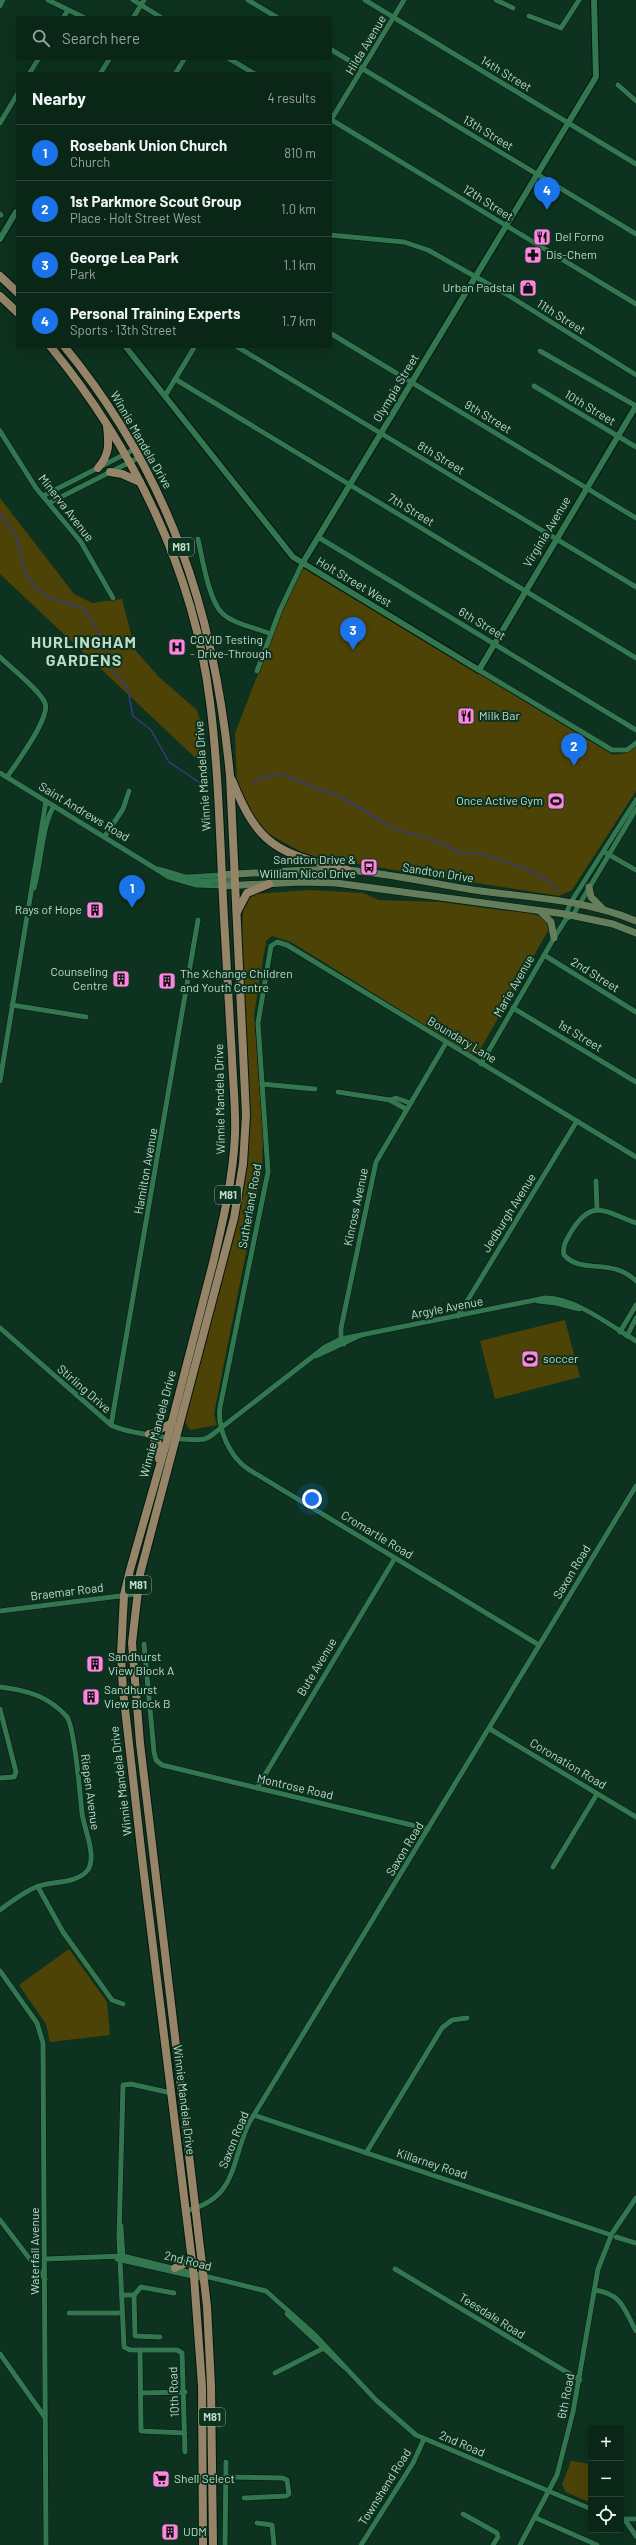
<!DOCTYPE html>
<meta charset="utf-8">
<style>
body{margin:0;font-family:Barlow,sans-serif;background:#183224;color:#f1f3f6}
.controls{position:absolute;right:12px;bottom:12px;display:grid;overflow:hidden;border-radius:4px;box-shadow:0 4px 16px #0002}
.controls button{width:36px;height:36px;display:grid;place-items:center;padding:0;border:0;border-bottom:1px solid #2a4336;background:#0a2617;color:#f1f3f6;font:20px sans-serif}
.you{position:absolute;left:312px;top:1499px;width:14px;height:14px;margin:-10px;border:3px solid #fff;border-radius:50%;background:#1a73e8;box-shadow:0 0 0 6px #1a73e833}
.badge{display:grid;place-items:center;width:26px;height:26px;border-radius:50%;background:#1a73e8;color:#fff;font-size:13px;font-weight:700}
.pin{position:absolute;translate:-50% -33px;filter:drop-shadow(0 1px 2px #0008)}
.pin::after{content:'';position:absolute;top:21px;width:14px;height:12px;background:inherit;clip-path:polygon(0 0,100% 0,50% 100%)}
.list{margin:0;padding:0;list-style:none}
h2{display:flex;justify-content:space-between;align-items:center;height:52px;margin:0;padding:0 16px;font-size:17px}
h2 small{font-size:13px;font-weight:400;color:#99a5a1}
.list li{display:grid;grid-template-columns:26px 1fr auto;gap:12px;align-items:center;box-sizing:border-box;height:56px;padding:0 16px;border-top:1px solid #2a4336}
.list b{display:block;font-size:15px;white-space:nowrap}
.list p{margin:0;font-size:13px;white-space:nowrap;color:#99a5a1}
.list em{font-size:13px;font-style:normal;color:#99a5a1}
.icon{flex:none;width:22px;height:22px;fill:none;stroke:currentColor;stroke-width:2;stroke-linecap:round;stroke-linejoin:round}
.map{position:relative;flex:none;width:636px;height:2545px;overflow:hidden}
.search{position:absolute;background:#0a2617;box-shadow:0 4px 16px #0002;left:16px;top:16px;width:316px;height:44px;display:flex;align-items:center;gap:10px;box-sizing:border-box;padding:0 14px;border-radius:4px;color:#99a5a1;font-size:15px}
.panel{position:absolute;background:#0a2617;box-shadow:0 4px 16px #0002;left:16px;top:72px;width:316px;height:276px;border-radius:4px}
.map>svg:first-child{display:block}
.green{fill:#4e4306}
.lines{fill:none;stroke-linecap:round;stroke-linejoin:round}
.stream{stroke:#373c80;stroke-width:1.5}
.minor-casing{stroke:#03170c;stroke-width:6}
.tertiary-casing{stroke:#03170c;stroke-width:8}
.secondary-casing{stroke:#03170c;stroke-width:8}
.primary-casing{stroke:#03170c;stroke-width:10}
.minor{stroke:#337751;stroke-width:5}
.tertiary{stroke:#337751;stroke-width:6}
.secondary{stroke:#647e5c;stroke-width:7}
.primary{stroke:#958468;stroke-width:8}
.labels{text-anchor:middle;stroke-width:4;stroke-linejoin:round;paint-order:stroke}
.shield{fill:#0d321f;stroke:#87a995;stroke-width:1}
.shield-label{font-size:11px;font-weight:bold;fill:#bbdcc7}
.street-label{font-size:12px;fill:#bbdcc7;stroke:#0d321f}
.poi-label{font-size:12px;fill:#bbdcc7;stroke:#0d321f;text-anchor:start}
.district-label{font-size:16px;font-weight:bold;letter-spacing:1px;fill:#bbdcc7;stroke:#0d321f}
</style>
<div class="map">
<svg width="636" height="2545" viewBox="0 0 636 2545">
<rect width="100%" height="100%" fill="#0d321f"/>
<g class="green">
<polygon points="0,498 74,594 92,603 122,599 135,650 159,677 197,710 204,733 204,766 0,574"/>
<polygon points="300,566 613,755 628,753 636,745 636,791 572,890 559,896 308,856 257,827 237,785 235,733"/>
<path d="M310 890 363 893 379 900 440 902 532 914 542 917 547 921 548 931 477 1055 471 1054 291 942 272 936 266 941 254 1015 263 1137 262 1172 214 1414 217 1425 190 1430 185 1422C208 1321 246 1224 250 1119L242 938 243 907 246 899 253 894Z"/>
<polygon points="565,1320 580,1377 495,1399 480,1341"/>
<polygon points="69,1949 107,2002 110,2035 50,2042 46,2024 19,1985"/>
<polygon points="571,2461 591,2464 591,2503 566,2492 562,2485"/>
</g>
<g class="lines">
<g class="stream">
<polyline points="0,513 16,536 25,573 36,588 46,596 85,609 98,632 104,662 127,686 133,716 151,730 169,762 203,785"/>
<polyline points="253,783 261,778 279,774 339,796 395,829 440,842 459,852 480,854 525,868 547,880 558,892"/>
</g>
<g class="minor-casing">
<g id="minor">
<polyline points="48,0 85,18"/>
<polyline points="133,0 162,18"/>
<polyline points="248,0 278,18"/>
<polyline points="365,0 636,164"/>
<polyline points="496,0 513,8"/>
<polyline points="0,6 3,0"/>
<polyline points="529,16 561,28 579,0"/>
<polyline points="63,18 68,10"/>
<polyline points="133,18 144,0"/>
<polyline points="330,49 636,234"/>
<polyline points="228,58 255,74"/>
<polyline points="29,74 39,58"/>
<polyline points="100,74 110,58"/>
<polyline points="175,74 185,58"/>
<polyline points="618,85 636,101"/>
<polyline points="330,119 636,304"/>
<polyline points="331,120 404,0"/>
<polyline points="0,123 18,93"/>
<polyline points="0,214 1,215"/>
<polyline points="330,235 404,242 428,250 508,295 636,375"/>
<polyline points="330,333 636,518"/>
<polyline points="236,346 636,587"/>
<polyline points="540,351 636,406"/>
<polyline points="175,379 636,658"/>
<polyline points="534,386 636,447"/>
<polyline points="165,396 195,346"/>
<polyline points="0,431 36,488 81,542 113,598"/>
<polyline points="43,496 135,449"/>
<polyline points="49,503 140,457"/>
<polyline points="318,537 636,730"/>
<path d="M198 539C202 557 209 601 222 613 233 624 257 628 271 634"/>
<path d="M0 657C11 668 40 690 45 703 51 717 16 764 7 777"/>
<polyline points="479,670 612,750 627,750 636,743"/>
<polyline points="257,671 280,610 302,564"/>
<polyline points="0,773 169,877 196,885 223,886"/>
<polyline points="105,836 123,809 129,791"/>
<polyline points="606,853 636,870"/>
<polyline points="158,869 199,881 234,880"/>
<polyline points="187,877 221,875"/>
<path d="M34 888C41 864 42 824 54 806"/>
<polyline points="565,916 571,902 636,800"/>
<polyline points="544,955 636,1012"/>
<polyline points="12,1005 86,1017"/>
<polyline points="513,1008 636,1082"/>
<polyline points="481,1064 554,938 566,919 573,915 636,809"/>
<polyline points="0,1081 46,801"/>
<polyline points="262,1084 315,1089"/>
<polyline points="338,1092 390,1100 406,1109"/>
<polyline points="390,1100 396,1098 410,1103"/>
<polyline points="596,1181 597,1209"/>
<path d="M636 1223C605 1212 592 1197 571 1232 567 1239 562 1246 564 1255 582 1275 612 1257 636 1281"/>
<polyline points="538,1301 556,1303 579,1309"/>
<polyline points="458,1316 577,1121"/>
<path d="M0 1328 111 1425C126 1433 187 1442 204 1439 209 1438 213 1434 217 1431L325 1347 341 1339 545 1298C574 1297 611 1326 636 1341"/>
<polyline points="620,1332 636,1305"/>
<polyline points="627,1336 636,1318"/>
<polyline points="344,1344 341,1339 341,1328 376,1162 446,1043"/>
<polyline points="316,1356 361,1335"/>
<polyline points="111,1425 198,920"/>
<polyline points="0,1611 136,1594"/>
<polyline points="144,1644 154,1752 156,1760 162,1765 428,1829"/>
<path d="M539 1645 248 1469C230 1457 217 1429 220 1407L268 1172 258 1023 271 946 277 942 287 945 636 1157"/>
<path d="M0 1687C26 1690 49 1696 67 1717 75 1728 80 1795 82 1813 84 1829 98 1858 87 1871 76 1884 50 1881 36 1887 22 1893 11 1902 0 1910"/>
<polyline points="0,1709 16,1772 14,1777 0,1778"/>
<polyline points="490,1729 636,1817"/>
<polyline points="257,1788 395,1558"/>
<polyline points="553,1867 597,1794"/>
<polyline points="38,1887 63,1932 112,2000 123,2004"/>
<polyline points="0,1971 37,2023 43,2043 46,2545"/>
<polyline points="171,2093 131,2084 123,2085 119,2237 124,2347 130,2350 177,2350 182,2353 185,2452"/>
<polyline points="254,2115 611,2235"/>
<polyline points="366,2153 442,2028 452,2020 467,2018"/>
<path d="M186 2211C238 2198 230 2163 249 2123L636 1486"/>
<polyline points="0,2220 45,2279"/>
<polyline points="121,2226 123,2258"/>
<polyline points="613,2232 636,2198"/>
<polyline points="616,2237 636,2243"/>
<polyline points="45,2259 123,2256 266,2291 313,2333 376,2400 416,2435 591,2509"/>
<polyline points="117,2259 205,2279"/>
<polyline points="395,2269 580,2380"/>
<path d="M595 2290C622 2294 624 2309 636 2331"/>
<polyline points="122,2295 134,2295 141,2287 174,2293"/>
<polyline points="134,2295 135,2336 160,2337"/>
<polyline points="69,2313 122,2313"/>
<polyline points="287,2314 344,2367"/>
<polyline points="140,2350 141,2431 185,2433"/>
<polyline points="0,2354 44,2416"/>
<polyline points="275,2373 326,2347"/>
<polyline points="140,2393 185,2392"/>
<polyline points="227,2477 283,2478 287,2480 289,2494 286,2496 244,2498"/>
<polyline points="463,2514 497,2533 498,2537 493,2545"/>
<polyline points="536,2518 597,2545"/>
<polyline points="621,2519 636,2519"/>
<polyline points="625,2520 636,2536"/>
<polyline points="257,2523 272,2525 274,2545"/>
<polyline points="225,2545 226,2462"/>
<polyline points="361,2545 413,2463 424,2439"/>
<polyline points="520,2545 557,2475 573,2412 598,2269 611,2236"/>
</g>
</g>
<g class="tertiary-casing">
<g id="tertiary">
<polyline points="0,239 16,212"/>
<polyline points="125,346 293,557 479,670 636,406"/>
<polyline points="302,564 596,77 594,0"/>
</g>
</g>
<g class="secondary-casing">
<g id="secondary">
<path d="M221 875C263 873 305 868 346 870 391 873 437 885 481 891 534 898 587 900 636 921"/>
<polyline points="223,886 301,882 336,883 565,914 613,924 636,933"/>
<polyline points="589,887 591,897 602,908"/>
<polyline points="540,911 551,922 554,938"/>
</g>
</g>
<g class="primary-casing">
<g id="primary">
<polyline points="0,276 18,293"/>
<polyline points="0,296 18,313"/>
<path d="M50 346C133 447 194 571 210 702 219 773 220 846 224 918 227 965 229 1011 232 1058 233 1084 236 1109 235 1135 233 1179 223 1221 213 1263L168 1437 130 1570 124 1595 121 1653 123 1691 142 1858 194 2277 202 2386 203 2545"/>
<path d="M64 346C169 474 215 613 230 776L246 1115 243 1164 234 1218 140 1574 132 1643 140 1743 207 2306 211 2385 213 2545"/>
<path d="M98 468C110 454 109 444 107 426"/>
<polyline points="110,472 122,474 140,482"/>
<path d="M232 780C259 849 280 853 347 870"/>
<polyline points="237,912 247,893 269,884"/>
<polyline points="149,1434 158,1443 159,1459"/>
<polyline points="151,1434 172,1423"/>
<polyline points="175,2268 192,2260"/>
</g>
</g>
<use href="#minor" class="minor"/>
<use href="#tertiary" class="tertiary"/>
<use href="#secondary" class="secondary"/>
<use href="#primary" class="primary"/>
</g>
<defs>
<g id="restaurant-square" transform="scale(0.9)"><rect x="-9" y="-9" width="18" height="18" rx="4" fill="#fe86e1" stroke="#0d321f"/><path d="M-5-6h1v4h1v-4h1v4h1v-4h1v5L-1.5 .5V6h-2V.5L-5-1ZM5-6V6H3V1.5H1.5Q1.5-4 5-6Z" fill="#111"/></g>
<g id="pharmacy-square" transform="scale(0.9)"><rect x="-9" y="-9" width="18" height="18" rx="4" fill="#fe86e1" stroke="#0d321f"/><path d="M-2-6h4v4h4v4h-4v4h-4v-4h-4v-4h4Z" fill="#111"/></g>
<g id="shop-square" transform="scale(0.9)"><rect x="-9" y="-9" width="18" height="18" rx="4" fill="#fe86e1" stroke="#0d321f"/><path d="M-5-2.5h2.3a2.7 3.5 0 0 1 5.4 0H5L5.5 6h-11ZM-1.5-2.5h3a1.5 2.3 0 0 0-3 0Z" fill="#111"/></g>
<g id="hospital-square" transform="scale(0.9)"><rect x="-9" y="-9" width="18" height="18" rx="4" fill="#fe86e1" stroke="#0d321f"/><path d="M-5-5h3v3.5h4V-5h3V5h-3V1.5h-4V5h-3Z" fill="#111"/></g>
<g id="stadium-square" transform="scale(0.9)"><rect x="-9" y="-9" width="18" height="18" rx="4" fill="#fe86e1" stroke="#0d321f"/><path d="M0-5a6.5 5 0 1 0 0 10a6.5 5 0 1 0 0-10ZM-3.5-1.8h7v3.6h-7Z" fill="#111"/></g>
<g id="bus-square" transform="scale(0.9)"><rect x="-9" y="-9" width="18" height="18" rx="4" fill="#fe86e1" stroke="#0d321f"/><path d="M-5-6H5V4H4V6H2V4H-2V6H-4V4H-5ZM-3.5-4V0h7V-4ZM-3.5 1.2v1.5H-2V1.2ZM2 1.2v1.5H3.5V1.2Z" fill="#111"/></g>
<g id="building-square" transform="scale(0.9)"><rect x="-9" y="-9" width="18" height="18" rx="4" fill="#fe86e1" stroke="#0d321f"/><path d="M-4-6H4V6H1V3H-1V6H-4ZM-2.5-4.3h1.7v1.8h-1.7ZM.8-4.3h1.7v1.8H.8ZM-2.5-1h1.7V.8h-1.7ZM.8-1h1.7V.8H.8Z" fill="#111"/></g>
<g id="supermarket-square" transform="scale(0.9)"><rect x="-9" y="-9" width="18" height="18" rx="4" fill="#fe86e1" stroke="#0d321f"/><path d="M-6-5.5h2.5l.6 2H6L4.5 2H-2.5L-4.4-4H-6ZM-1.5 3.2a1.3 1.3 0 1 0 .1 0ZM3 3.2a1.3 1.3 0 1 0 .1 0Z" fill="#111"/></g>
</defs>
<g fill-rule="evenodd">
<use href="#restaurant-square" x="542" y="237"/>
<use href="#pharmacy-square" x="533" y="255"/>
<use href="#shop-square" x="528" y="288"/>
<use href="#hospital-square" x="177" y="647"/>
<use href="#restaurant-square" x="466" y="716"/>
<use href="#stadium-square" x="556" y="801"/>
<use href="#bus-square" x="369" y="867"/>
<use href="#building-square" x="95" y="910"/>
<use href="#building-square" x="121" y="979"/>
<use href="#building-square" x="167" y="981"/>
<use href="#stadium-square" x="530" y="1359"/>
<use href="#building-square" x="95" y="1664"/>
<use href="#building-square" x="91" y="1697"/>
<use href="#supermarket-square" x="161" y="2479"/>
<use href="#building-square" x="170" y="2532"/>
</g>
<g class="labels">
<g class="shield">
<rect x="168" y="538" width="26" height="18" rx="3"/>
<rect x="215" y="1186" width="26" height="18" rx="3"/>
<rect x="125" y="1576" width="26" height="18" rx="3"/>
<rect x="199" y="2408" width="26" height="18" rx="3"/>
</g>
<g class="shield-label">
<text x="181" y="551">M81</text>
<text x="228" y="1199">M81</text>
<text x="138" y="1589">M81</text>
<text x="212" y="2421">M81</text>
</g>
<g class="street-label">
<text transform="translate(366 45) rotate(-59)" y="4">Hilda Avenue</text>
<text transform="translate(506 74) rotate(31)" y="4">14th Street</text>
<text transform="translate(488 133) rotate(31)" y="4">13th Street</text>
<text transform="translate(488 203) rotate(32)" y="4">12th Street</text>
<text transform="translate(561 317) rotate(32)" y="4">11th Street</text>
<text transform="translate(396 388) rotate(-59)" y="4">Olympia Street</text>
<text transform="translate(590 408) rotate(31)" y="4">10th Street</text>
<text transform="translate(488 417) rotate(31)" y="4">9th Street</text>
<text transform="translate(141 440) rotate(60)" y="4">Winnie Mandela Drive</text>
<text transform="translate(441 458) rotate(31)" y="4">8th Street</text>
<text transform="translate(66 508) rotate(52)" y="4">Minerva Avenue</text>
<text transform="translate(411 510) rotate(31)" y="4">7th Street</text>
<text transform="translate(547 532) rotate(-59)" y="4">Virginia Avenue</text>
<text transform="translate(354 582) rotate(31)" y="4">Holt Street West</text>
<text transform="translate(482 624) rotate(31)" y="4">6th Street</text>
<text transform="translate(203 776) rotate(-94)" y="4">Winnie Mandela Drive</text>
<text transform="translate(84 812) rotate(31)" y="4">Saint Andrews Road</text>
<text transform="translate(438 873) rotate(9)" y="4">Sandton Drive</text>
<text transform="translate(595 975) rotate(32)" y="4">2nd Street</text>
<text transform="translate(514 986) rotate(-60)" y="4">Marie Avenue</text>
<text transform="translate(580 1036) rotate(31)" y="4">1st Street</text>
<text transform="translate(462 1040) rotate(31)" y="4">Boundary Lane</text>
<text transform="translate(220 1099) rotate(-91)" y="4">Winnie Mandela Drive</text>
<text transform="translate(146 1171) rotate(-80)" y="4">Hamilton Avenue</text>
<text transform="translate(250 1206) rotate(-80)" y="4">Sutherland Road</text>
<text transform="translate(356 1207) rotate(-78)" y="4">Kinross Avenue</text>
<text transform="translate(509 1213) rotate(-58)" y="4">Jedburgh Avenue</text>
<text transform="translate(447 1308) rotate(-11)" y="4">Argyle Avenue</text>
<text transform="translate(84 1389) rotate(41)" y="4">Stirling Drive</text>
<text transform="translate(158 1424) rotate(-75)" y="4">Winnie Mandela Drive</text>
<text transform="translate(377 1535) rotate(31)" y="4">Cromartie Road</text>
<text transform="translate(572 1572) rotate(-59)" y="4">Saxon Road</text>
<text transform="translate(67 1592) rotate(-7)" y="4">Braemar Road</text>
<text transform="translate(317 1667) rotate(-59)" y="4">Bute Avenue</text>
<text transform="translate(568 1764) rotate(31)" y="4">Coronation Road</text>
<text transform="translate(121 1781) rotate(-97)" y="4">Winnie Mandela Drive</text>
<text transform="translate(295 1787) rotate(13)" y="4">Montrose Road</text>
<text transform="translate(90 1792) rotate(82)" y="4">Riepen Avenue</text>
<text transform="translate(405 1849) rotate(-59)" y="4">Saxon Road</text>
<text transform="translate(184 2100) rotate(83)" y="4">Winnie Mandela Drive</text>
<text transform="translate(234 2140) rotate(-68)" y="4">Saxon Road</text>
<text transform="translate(432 2164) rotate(18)" y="4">Killarney Road</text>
<text transform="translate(35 2251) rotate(-90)" y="4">Waterfall Avenue</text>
<text transform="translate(188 2261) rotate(14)" y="4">2nd Road</text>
<text transform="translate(492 2316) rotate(32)" y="4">Teesdale Road</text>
<text transform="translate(174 2392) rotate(-92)" y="4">10th Road</text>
<text transform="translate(566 2396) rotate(-79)" y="4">6th Road</text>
<text transform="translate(462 2444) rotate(23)" y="4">2nd Road</text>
<text transform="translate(385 2487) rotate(-58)" y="4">Townshend Road</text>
</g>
<g class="poi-label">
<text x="555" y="241">Del Forno</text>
<text x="546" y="259">Dis-Chem</text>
<text x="515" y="292" text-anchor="end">Urban Padstal</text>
<text x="190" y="644">COVID Testing<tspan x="190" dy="14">- Drive-Through</tspan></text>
<text x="479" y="720">Milk Bar</text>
<text x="543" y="805" text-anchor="end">Once Active Gym</text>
<text x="356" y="864" text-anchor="end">Sandton Drive &amp;<tspan x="356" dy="14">William Nicol Drive</tspan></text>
<text x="82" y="914" text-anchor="end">Rays of Hope</text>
<text x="108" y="976" text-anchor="end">Counseling<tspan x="108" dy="14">Centre</tspan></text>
<text x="180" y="978">The Xchange Children<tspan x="180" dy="14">and Youth Centre</tspan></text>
<text x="543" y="1363">soccer</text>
<text x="108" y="1661">Sandhurst<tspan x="108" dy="14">View Block A</tspan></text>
<text x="104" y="1694">Sandhurst<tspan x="104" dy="14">View Block B</tspan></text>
<text x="174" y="2483">Shell Select</text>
<text x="183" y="2536">UDM</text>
</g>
<g class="district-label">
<text x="84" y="648">HURLINGHAM<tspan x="84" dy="18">GARDENS</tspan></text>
</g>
</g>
</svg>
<div class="controls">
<button>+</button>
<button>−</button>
<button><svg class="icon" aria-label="locate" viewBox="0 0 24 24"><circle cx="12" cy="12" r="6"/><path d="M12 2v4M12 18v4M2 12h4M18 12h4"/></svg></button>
</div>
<div class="you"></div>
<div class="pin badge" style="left:132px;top:908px">1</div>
<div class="pin badge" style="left:574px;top:766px">2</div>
<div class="pin badge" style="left:353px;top:650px">3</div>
<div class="pin badge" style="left:547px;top:210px">4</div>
<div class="search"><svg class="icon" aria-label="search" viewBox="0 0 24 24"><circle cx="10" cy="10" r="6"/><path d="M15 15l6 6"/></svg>Search here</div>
<section class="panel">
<h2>Nearby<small>4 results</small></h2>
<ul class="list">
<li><span class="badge">1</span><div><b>Rosebank Union Church</b><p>Church</p></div><em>810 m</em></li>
<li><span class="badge">2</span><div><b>1st Parkmore Scout Group</b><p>Place · Holt Street West</p></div><em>1.0 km</em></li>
<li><span class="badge">3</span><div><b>George Lea Park</b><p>Park</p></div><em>1.1 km</em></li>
<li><span class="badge">4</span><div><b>Personal Training Experts</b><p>Sports · 13th Street</p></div><em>1.7 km</em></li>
</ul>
</section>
</div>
